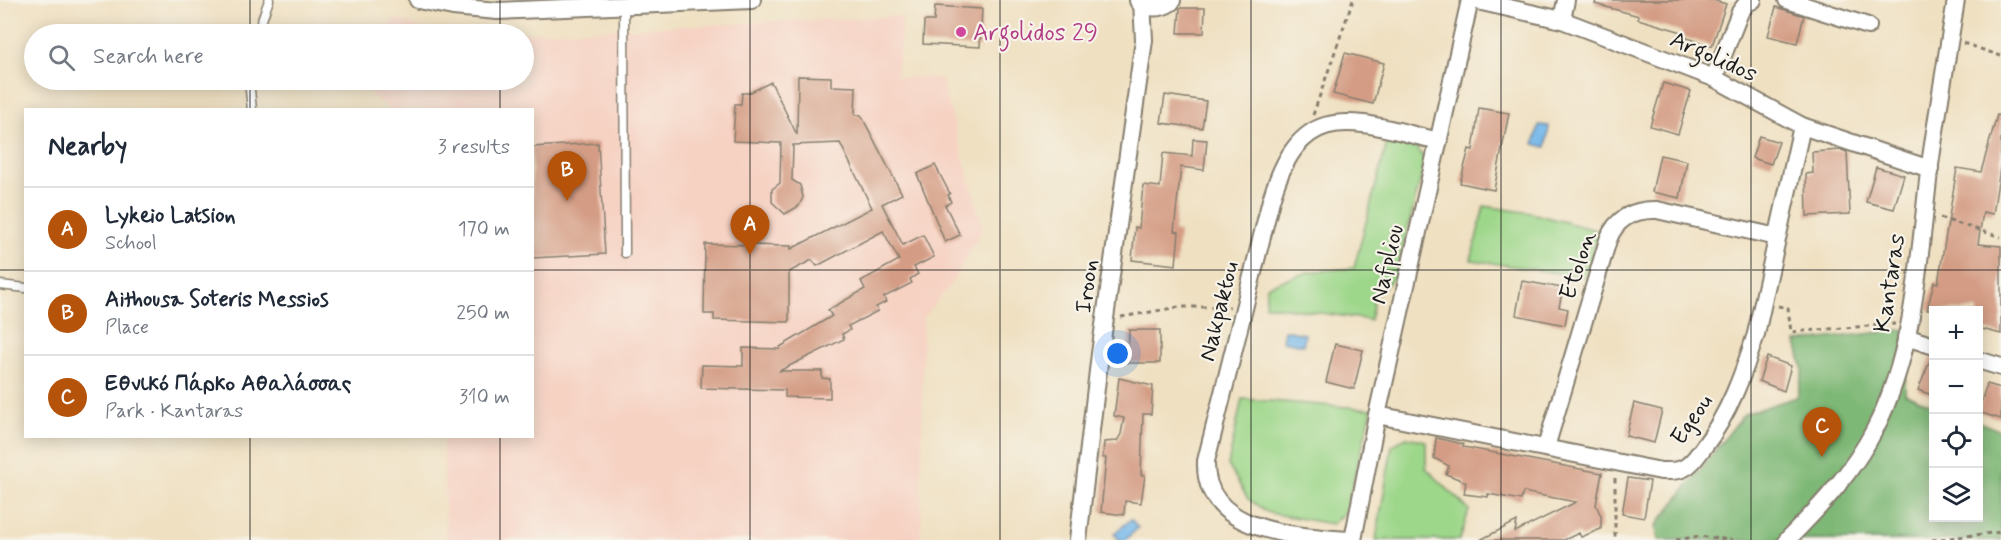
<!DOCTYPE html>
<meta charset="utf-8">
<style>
body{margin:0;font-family:Mynerve,sans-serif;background:#f2f2f3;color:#1f2937}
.controls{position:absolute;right:18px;bottom:18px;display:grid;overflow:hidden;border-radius:0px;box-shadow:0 3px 15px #0003}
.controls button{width:54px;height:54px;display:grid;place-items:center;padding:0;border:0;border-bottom:2px solid #e0e1e3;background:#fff;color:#1f2937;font:30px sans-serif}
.you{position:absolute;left:1118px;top:354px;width:21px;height:21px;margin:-15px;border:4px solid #fff;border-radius:50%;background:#1a73e8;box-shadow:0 0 0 9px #1a73e833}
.badge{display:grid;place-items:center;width:39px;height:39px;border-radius:50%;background:#b45309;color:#fff;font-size:20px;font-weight:700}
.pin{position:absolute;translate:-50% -50px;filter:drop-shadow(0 2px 3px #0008)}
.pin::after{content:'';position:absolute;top:32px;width:21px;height:18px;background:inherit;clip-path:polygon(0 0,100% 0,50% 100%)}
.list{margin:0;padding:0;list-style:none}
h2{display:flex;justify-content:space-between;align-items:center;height:78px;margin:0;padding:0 24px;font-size:26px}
h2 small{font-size:20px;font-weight:400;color:#747a83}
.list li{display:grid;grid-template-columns:39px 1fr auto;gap:18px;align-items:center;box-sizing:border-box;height:84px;padding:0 24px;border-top:2px solid #e0e1e3}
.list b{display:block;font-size:22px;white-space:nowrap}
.list p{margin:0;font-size:20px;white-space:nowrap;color:#747a83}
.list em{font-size:20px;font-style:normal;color:#747a83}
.icon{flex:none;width:33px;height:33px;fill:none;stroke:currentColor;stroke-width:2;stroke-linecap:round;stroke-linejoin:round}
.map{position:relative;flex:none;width:2001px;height:540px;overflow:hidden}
.search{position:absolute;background:#fff;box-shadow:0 3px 15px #0003;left:24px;top:24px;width:510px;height:66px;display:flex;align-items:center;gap:15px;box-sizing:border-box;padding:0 21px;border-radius:33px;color:#747a83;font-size:22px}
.panel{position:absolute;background:#fff;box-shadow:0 3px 15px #0003;left:24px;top:108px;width:510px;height:330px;border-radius:0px}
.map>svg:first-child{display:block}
.built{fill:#f6d2c3}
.green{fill:#9dd78a;stroke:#5c7a53;stroke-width:1.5}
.forest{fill:#7eb876;stroke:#4d6a49;stroke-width:1.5}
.water{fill:#74b7ea;stroke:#486a83;stroke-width:1.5}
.building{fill:#d49c84}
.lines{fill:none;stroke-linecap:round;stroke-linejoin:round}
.lane-casing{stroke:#867e6e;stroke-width:11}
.street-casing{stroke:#867e6e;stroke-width:20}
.secondary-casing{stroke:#867e6e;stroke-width:26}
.path{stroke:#867e6e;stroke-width:3;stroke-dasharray:4.5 4.5;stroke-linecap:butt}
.lane{stroke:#fff;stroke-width:8}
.street{stroke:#fff;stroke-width:16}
.secondary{stroke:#fff;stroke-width:22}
.grid{fill:none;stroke:#1c1c1c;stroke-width:1.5;stroke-opacity:0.55}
.hotel-dot{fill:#d1479c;stroke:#f7f3e8;stroke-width:2}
.labels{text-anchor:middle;stroke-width:4.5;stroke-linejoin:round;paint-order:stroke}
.hotel-label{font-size:24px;fill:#b23c85;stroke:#f7f3e8;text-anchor:start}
.street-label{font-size:24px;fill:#1c1c1c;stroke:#f7f3e8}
</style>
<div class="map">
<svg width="2001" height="540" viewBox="0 0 2001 540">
<rect width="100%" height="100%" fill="#f7f3e8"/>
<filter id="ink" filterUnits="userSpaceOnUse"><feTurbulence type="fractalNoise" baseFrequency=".0167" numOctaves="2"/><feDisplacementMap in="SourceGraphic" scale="12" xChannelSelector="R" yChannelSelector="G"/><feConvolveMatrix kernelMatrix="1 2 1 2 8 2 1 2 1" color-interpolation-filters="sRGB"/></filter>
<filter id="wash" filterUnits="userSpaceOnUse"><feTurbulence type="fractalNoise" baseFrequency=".008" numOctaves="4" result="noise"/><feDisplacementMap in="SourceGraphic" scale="24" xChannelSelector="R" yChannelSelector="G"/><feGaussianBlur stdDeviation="1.35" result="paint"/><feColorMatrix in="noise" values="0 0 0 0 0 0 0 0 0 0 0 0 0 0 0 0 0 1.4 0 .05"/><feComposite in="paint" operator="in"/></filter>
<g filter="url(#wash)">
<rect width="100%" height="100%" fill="#efe0c1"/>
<g class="built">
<polygon points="903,16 896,77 941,78 983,228 952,283 923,318 921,540 446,540 443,437 532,436 532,110 390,109 353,81 354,80 524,80 524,34 499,34"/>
<polygon points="395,19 439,34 385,34"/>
</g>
<g class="green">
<polygon points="1388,139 1417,148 1424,159 1421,178 1395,277 1375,296 1370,320 1265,305 1267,286 1308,272 1354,268"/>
<polygon points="1484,206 1531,213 1599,231 1585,277 1471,260"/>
<polygon points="1242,399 1372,409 1345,512 1332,524 1269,513 1248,499 1228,465"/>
<polygon points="1406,437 1426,441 1426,468 1469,510 1460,540 1376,540 1392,446"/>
</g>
<polygon class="forest" points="1907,329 1905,394 1933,405 1934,518 1978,518 1979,422 2001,431 2001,540 1658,540 1656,526 1744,414 1797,397 1803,370 1796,342"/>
<g class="water">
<polygon points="1539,125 1549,126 1546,147 1534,144"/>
<polygon points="1284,330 1305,334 1303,345 1282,341"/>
<polygon points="1131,519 1138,528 1125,540 1120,540 1114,534"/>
</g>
<g id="blocks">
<g class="building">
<polygon points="1596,0 1713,0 1726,4 1712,46 1681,36 1682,32 1638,19 1639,16 1595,4"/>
<polygon points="935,6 982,9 980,47 923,44 924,21 934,21"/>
<polygon points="1776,7 1804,16 1797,43 1768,36"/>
<polygon points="1180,8 1205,8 1204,33 1178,33"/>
<polygon points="1345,53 1384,63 1373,104 1333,94"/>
<polygon points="798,76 831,77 831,86 856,87 855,115 861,115 902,194 882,204 903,245 923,235 934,257 914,267 918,274 910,279 912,283 884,297 886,302 876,307 878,311 848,326 850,330 842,334 844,339 779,371 822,371 822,378 830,379 830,398 785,397 785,390 701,388 702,365 743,366 743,348 780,349 780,347 832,316 828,310 865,289 861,281 899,260 883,231 817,266 812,260 789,272 789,322 714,320 714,314 704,314 705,244 791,246 791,249 872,208 840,143 793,145 792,180 800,185 803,197 799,206 785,214 772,202 772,189 780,183 781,143 733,141 735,104 741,104 742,93 749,93 771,82 797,135"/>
<polygon points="1663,83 1691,91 1678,134 1650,126"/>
<polygon points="1165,95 1206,101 1202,128 1161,123"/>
<polygon points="1479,108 1509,113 1494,190 1460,183 1469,149 1473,150"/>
<polygon points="1997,115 2001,116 2001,162 1993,214 1983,212 1978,244 2001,246 2001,334 1978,328 1978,310 1927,310 1934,282 1938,283 1957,168 1981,172"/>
<polygon points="1759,136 1779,142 1771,164 1752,158"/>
<polygon points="1193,139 1207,140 1204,170 1181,167 1174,231 1179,232 1176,265 1132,260 1135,227 1139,228 1143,185 1160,187 1163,153 1192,156"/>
<polygon points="598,143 605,254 532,258 532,147"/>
<polygon points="1841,150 1847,152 1850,214 1807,216 1806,174 1813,173 1812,152"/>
<polygon points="1660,155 1687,161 1680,198 1652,192"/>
<polygon points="935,165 950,194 948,195 951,202 945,205 960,235 945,242 917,174"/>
<polygon points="1876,167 1904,175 1894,209 1866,202"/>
<polygon points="1522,281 1563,288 1559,307 1568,309 1565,325 1516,315"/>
<polygon points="1129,330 1160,330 1160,363 1128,363"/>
<polygon points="1335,344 1363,350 1354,389 1326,382"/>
<polygon points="1932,356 1934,356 1934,396 1918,390"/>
<polygon points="1767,357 1791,366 1784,391 1759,381"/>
<polygon points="1119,378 1153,386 1151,414 1143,414 1141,475 1145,475 1141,503 1125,501 1124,515 1101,512 1106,458 1103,458 1104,442 1117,441 1121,434 1124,418 1114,416"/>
<polygon points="1987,384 2001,388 2001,419 1978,412"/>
<polygon points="1634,403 1662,410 1654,443 1626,436"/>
<polygon points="1436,438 1463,444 1463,447 1602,473 1596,505 1601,516 1601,529 1581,537 1579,533 1564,540 1480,540 1517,521 1515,532 1576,502 1523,492 1521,500 1488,494 1488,497 1464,494 1466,482 1446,474 1449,466 1434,458"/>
<polygon points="1628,478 1650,481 1644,518 1622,514"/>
</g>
</g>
</g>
<g filter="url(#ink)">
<use href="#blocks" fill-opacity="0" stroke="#867e6e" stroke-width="1.5"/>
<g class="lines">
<g class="lane-casing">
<g id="lane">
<polyline points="624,5 625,253"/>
<polyline points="257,34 269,0"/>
<polyline points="249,80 252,110"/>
<polyline points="0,285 26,288"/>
</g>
</g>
<g class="street-casing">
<g id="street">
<polyline points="418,0 453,7 497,11 752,0"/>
<polyline points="1473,0 1562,20 1714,78 1802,126 1930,169"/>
<polyline points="1787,0 1868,26"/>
<polyline points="1562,20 1566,0"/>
<polyline points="1714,78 1740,12 1747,3 1753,0"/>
<polyline points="1906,337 1934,346"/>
<polyline points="1978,360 2001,367"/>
<path d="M1377 415 1661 471C1669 471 1676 472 1684 468 1692 464 1697 456 1703 448 1729 414 1743 375 1756 334L1802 126"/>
<path d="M1546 447 1608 240C1616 218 1634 209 1657 210L1777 237"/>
<polyline points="1078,540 1100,354 1144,40 1142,1"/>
<path d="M1349 540C1296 536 1203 533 1206 461L1271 200C1302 94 1356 122 1439 141"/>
<polyline points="1353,540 1377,415 1470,0"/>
<path d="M1787 540C1820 507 1853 472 1875 429 1915 351 1919 257 1929 172 1937 114 1947 57 1956 0"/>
</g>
</g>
<g class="secondary-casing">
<path id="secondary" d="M1141 0C1150 6 1160 6 1169 0"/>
</g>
<g class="path">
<polyline points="1963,43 2001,56"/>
<polyline points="1313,115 1353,0"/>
<polyline points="1940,218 2001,237"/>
<polyline points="1778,306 1788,308 1791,332 1895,324"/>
<polyline points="1121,317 1179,307 1230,307"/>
<polyline points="1615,478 1615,540"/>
<polyline points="1676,540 1699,536 1732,540"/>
<polyline points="1932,540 2001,532"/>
</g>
<use href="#lane" class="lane"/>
<use href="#street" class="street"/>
<use href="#secondary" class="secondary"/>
</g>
</g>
<path class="grid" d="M250 0V34M500 0V34M750 0V540M1000 0V540M1251 0V540M1501 0V540M1751 0V540M250 80V110M500 80V110M0 270H26M532 270H2001M250 436V540M500 436V540"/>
<circle class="hotel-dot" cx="961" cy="32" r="6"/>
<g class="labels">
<g class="hotel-label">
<text x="973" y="40">Argolidos 29</text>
</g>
<g class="street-label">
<text transform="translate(1714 56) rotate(24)" y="8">Argolidos</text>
<text transform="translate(1386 264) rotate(-77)" y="8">Nafpliou</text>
<text transform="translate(1577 265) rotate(-72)" y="8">Etolon</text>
<text transform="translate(1889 283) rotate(-81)" y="8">Kantaras</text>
<text transform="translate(1086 286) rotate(-82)" y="8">Iroon</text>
<text transform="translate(1218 311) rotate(-76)" y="8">Nakpaktou</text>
<text transform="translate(1691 419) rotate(-56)" y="8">Egeou</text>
</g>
</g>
</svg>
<div class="controls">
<button>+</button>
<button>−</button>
<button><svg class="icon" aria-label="locate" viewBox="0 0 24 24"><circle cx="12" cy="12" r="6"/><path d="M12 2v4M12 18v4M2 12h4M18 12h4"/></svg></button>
<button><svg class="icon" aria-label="layers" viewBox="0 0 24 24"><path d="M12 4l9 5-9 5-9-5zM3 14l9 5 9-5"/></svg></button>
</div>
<div class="you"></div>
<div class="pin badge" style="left:750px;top:255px">A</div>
<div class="pin badge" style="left:567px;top:201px">B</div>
<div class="pin badge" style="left:1822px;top:457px">C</div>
<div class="search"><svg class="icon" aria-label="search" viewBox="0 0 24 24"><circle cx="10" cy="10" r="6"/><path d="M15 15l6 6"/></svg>Search here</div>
<section class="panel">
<h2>Nearby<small>3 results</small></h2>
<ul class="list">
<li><span class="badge">A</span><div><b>Lykeio Latsion</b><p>School</p></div><em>170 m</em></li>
<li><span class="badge">B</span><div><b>Aithousa Soteris Messios</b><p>Place</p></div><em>250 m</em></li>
<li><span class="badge">C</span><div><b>Εθνικό Πάρκο Αθαλάσσας</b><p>Park · Kantaras</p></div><em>310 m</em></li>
</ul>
</section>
</div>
